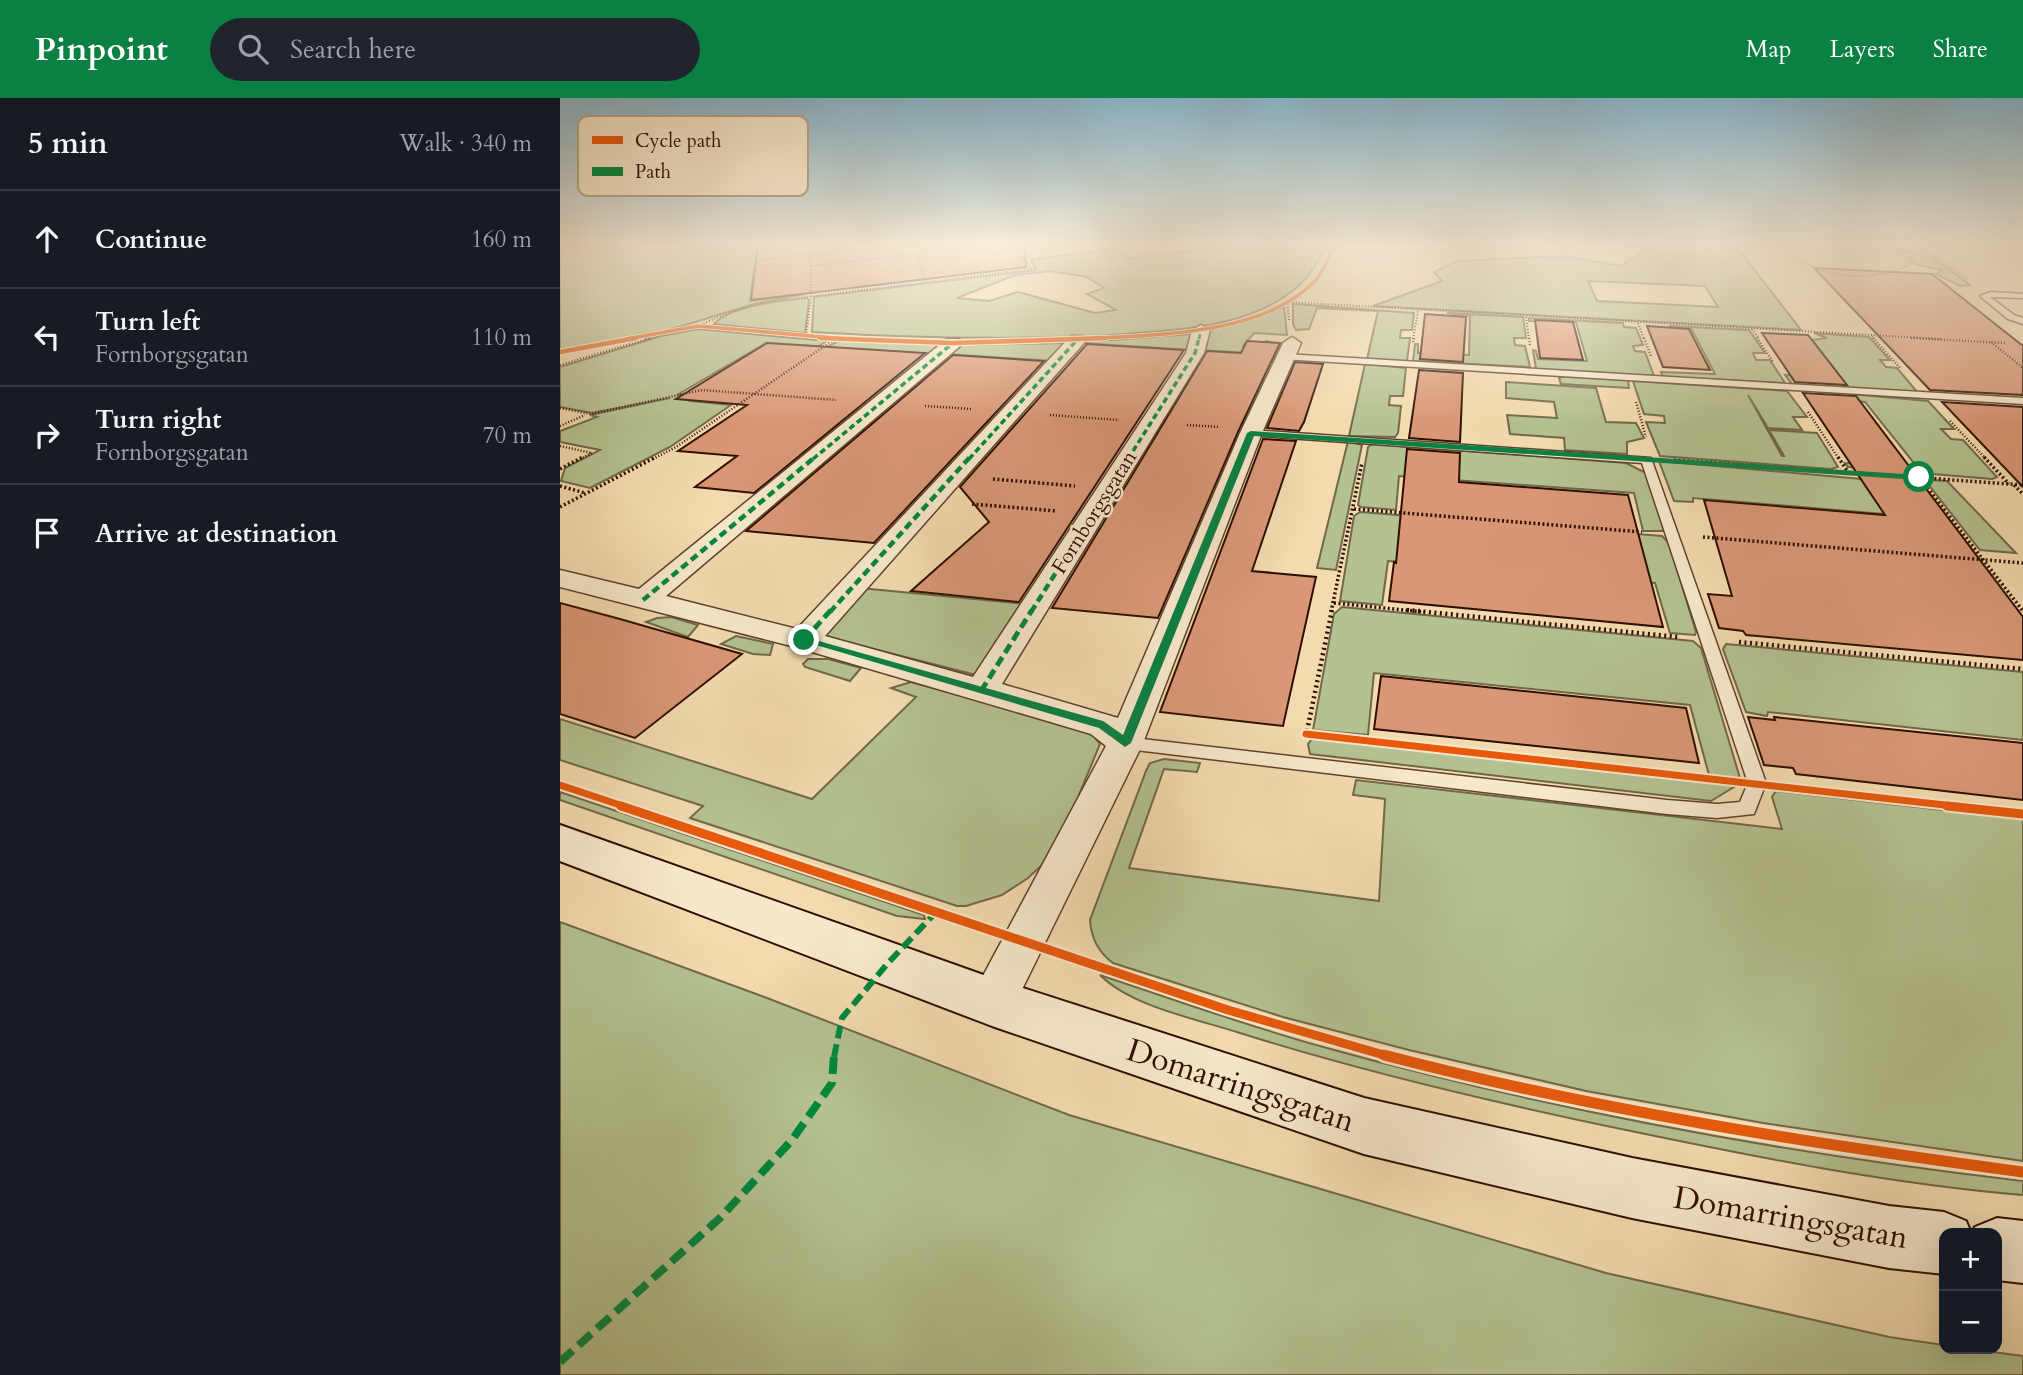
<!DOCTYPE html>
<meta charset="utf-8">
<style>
body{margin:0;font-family:Cardo,serif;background:#20242c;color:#f1f3f6}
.controls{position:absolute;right:21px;bottom:21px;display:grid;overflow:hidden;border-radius:14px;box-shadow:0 7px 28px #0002}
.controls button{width:63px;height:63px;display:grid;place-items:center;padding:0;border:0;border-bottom:2px solid #363941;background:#171b24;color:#f1f3f6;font:35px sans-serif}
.stop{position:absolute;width:21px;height:21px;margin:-16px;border:5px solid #0b8043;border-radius:50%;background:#fff}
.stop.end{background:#0b8043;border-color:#fff;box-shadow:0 2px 7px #0008}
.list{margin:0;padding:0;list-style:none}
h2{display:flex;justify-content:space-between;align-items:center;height:91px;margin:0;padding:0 28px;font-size:30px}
h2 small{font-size:23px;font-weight:400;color:#9ea1a6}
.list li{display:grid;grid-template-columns:46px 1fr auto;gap:21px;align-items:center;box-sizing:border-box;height:98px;padding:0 28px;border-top:2px solid #363941}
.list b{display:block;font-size:26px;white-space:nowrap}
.list p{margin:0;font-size:23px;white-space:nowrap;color:#9ea1a6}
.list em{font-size:23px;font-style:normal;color:#9ea1a6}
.icon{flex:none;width:38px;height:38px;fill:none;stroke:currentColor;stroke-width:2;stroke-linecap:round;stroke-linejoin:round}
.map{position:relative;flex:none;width:1463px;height:1277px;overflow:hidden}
header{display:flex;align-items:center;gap:42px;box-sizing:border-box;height:98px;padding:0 35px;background:#0b8043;color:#fff}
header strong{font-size:33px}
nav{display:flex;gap:38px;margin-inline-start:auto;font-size:24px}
.search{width:490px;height:63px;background:#20242c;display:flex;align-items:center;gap:18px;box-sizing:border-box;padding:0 24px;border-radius:38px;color:#9ea1a6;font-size:26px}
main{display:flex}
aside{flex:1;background:#171b24}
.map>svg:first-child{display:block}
.green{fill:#b4c190;stroke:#716848;stroke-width:2;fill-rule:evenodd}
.building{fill:#d99776;stroke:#2e0e01;stroke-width:2}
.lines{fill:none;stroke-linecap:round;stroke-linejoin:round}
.lane-casing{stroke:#5f412c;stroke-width:3}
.street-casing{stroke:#5f412c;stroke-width:3}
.secondary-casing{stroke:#2e0e01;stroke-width:4}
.path-far3{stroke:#2e0e01;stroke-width:2;stroke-dasharray:1 2;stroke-linecap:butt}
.path-far2{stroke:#2e0e01;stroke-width:2.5;stroke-dasharray:1 2;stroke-linecap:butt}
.path-far1{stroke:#2e0e01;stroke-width:3.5;stroke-dasharray:2 2.5;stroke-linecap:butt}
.path{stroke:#2e0e01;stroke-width:4.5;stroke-dasharray:2 3.5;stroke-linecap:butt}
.lane{fill:#f7e8cb;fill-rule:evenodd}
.street{fill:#f7e8cb;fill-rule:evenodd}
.secondary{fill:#f7e8cb;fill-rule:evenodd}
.quiet-far5{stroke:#00873e;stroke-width:2.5;stroke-dasharray:5 2.5;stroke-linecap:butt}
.quiet-far4{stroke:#00873e;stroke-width:3.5;stroke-dasharray:6 3.5;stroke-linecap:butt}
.quiet-far3{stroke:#00873e;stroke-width:4.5;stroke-dasharray:8 4.5;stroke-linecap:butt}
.quiet-far2{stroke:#00873e;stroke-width:5;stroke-dasharray:10 5;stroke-linecap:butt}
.quiet-far1{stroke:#00873e;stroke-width:6;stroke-dasharray:13 6;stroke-linecap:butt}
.quiet{stroke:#00873e;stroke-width:8;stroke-dasharray:17 8;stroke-linecap:butt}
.cycleway-far4-casing{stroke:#f7e8cb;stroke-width:5}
.cycleway-far3-casing{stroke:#f7e8cb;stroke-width:7}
.cycleway-far2-casing{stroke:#f7e8cb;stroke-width:11}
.cycleway-far1-casing{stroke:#f7e8cb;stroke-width:13}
.cycleway-casing{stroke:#f7e8cb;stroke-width:16}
.cycleway-far4{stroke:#e8590c;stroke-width:3.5}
.cycleway-far3{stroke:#e8590c;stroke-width:4.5}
.cycleway-far2{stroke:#e8590c;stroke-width:7}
.cycleway-far1{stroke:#e8590c;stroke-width:9}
.cycleway{stroke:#e8590c;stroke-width:11}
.route{fill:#0b8043}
.labels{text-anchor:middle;stroke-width:5;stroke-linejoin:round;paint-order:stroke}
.far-street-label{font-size:21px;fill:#2e0e01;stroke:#f7e8cb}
.near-street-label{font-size:32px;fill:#2e0e01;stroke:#f7e8cb}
.key{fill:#f7e8cb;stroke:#bba78e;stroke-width:2}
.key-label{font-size:19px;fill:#2e0e01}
</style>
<header>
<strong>Pinpoint</strong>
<div class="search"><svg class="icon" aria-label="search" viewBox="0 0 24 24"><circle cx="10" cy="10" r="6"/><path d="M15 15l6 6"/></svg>Search here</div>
<nav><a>Map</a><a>Layers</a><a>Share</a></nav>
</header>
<main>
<aside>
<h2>5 min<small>Walk · 340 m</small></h2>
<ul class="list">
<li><svg class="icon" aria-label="ahead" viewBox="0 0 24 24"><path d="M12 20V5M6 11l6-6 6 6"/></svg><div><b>Continue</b></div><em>160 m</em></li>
<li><svg class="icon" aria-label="left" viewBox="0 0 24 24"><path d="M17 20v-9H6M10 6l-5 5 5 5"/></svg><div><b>Turn left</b><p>Fornborgsgatan</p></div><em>110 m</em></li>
<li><svg class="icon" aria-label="right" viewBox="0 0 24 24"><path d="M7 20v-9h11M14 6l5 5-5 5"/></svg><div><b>Turn right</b><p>Fornborgsgatan</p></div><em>70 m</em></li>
<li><svg class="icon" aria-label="arrive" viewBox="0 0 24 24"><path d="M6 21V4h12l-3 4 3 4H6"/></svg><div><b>Arrive at destination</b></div></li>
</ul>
</aside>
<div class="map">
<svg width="1463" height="1277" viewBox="0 0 1463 1277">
<rect width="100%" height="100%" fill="#f3dbaf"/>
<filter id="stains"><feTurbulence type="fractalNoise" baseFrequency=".00286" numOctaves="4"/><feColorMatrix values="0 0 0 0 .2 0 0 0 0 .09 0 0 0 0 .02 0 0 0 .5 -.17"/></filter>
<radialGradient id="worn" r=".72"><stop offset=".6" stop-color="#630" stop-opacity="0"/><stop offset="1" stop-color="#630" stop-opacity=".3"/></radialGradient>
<g class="green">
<polygon points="0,147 197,147 190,203 246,196 194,206 99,235 0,253"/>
<path d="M687 147H766C754 174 741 190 714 205 665 232 603 233 549 237 450 242 351 240 252 234L254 199 476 172 471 162 473 161 558 151 569 161ZM490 173 527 179 544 190 527 196 556 212 535 215 458 194 429 203 397 200 455 177Z"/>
<path d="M1093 147H1175L1241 232 813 208 882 183 874 174 897 163 1003 158 1061 168ZM1028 183 1145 188 1158 209 1037 203Z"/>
<polygon points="1351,147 1356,147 1410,187 1400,188 1376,176 1382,172 1355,166 1350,160 1357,157 1336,152 1356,151"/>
<path d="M247 200 249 202 245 235 154 226C171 207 222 203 247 200Z"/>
<polygon points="733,206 854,215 852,232 841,232 840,240 850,240 847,263 807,261 818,213 757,210 749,231 736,232 733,226"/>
<polygon points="724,209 727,237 694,235 683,248 702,250 706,243 720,246 713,264 701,263 703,256 641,252 648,233"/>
<polygon points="887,215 963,219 966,240 954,240 955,247 965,248 970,269 853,263 855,246 858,246 858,255 909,257 910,218"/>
<polygon points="969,220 1063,225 1064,229 1076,230 1083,247 1073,248 1075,253 1085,254 1094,278 976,271 973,252 976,253 978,261 1027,263 1016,224 969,223"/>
<polygon points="1109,228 1189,232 1205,255 1193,255 1196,262 1210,262 1225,285 1103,279 1101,274 1155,276 1131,230"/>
<polygon points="138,231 267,243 249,254 256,248 206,245 117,297 143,295 131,303 171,307 110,349 30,390 1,383 5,370 40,352 0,344 0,333 37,319 30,317 110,300 32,315 0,309 0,269 101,238"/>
<polygon points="1254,235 1309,239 1330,262 1320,262 1326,269 1337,270 1358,295 1232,286 1225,277 1282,281 1252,242 1267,240"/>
<polygon points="631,236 632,252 522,245 524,244"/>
<polygon points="280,242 381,246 375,256 267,249"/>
<polygon points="509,245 495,263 384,256 399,247"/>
<polygon points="805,266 846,270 843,298 830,298 829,307 841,308 838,335 835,339 789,338"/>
<polygon points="1004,278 1068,282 1069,290 1001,286 999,280"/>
<polygon points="1073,283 1227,293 1247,319 1233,319 1242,332 1208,330 1188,297 1222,358 1224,358 1209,332 1257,335 1278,369 1271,371 1100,358 1086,324 1105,325 1104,318 1084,316"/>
<polygon points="946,284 1036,290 1046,324 1076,325 1084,340 1067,344 1067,356 1005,352 1004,340 950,336 947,317 997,320 994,304 946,300"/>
<polygon points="1290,296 1368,303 1394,331 1381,331 1391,341 1403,342 1437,379 1432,381 1288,369 1285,365 1357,369 1305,304 1296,303"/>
<polygon points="788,343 802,347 776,472 757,470"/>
<polygon points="812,346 1066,365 1086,375 1105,433 1083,433 1074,395 839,378 836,412 801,409 798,407 808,349"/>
<polygon points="1099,363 1358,386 1384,421 1133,400 1133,404 1114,403"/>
<polygon points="1371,382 1387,383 1456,455 1420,452 1368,386 1367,382"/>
<polygon points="800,414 1102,438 1109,445 1136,534 1135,537 1110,535 1095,485 828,463 822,507 780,503 794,418"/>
<polygon points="300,490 467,506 416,577 259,537"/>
<polygon points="782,509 1133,543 1141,550 1180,680 1149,677 1130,607 814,575 808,637 753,632 774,516"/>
<polygon points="111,519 138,527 128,539 86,524 97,520"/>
<polygon points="176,538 213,546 210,557 193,556 161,546"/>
<polygon points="1166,546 1463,574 1463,642 1208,614 1207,618 1186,614 1163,551"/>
<polygon points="248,561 268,561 301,570 290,583 245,569 243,566"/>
<polygon points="351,584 530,633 540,646 495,755 468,780 442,797 406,808 397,808 130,720 143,708 0,662 0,621 252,701 356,599 331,590"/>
<polygon points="752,641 1167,686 1174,689 1151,703 750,656 748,646"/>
<path d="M604 661 640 665 637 674 604 671 569 770 819 803 825 701 793 697 796 682 1222 731 1212 699 1216 693 1463 721V1063L1203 1025 1026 993 849 952 723 919 553 865C538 854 531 839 530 822L586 673 590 665Z"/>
<polygon points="0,694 364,817 365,821 337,818 0,702"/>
<polygon points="0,824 207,900 509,1017 1046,1175 1329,1239 1384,1247 1384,1251 1410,1251 1463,1258 1463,1277 0,1277"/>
<path d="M540 877C615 902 690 929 767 950 994 1013 1228 1056 1463 1083V1097C1330 1086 1196 1059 1066 1032 936 1005 807 975 680 935 637 921 572 909 540 877Z"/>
</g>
<g class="building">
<polygon points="198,147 465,147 466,169 191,202"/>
<polygon points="1254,170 1372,176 1463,248 1463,297 1370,292"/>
<polygon points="865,216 906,219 903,264 860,261"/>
<polygon points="975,222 1013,224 1023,262 980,260"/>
<polygon points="1087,228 1129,231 1150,272 1103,269"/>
<polygon points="1202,235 1248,237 1287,287 1235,284"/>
<polygon points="687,243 720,245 678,334 598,520 492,510 647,253 681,255"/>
<polygon points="207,245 365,255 194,395 135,389 177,358 118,353 187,307 116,301"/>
<polygon points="527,246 624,252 459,504 351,493 429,424 400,389"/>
<polygon points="393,257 484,263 314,445 186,433"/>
<polygon points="735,264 763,266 744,324 739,333 707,330"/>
<polygon points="859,272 903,275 900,344 849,340"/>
<polygon points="1243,295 1296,298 1463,519 1463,562 1186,537 1183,533 1159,530 1148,496 1172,498 1144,402 1325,417"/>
<polygon points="1382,304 1463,309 1463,389"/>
<polygon points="703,341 736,343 692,473 756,479 723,628 600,614"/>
<polygon points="847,351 900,355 899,384 1068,397 1103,529 829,503 834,464 836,465"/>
<polygon points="0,505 60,521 182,556 75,640 0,616"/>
<polygon points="821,578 1126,610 1139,665 814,631"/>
<polygon points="1188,619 1215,622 1214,619 1463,645 1463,702 1236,676 1233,670 1204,667"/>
</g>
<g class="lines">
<g class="lane-casing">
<g id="lane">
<polygon points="1431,194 1463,196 1463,200 1430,199 1454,217 1463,220 1463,226 1448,221 1420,198"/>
<polygon points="725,256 1463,300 1463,306 722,261 720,259"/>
<polygon points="691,332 1091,360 1206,685 1194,716 1157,720 1107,716 559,650 556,645 559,640 565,639 1107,702 1157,706 1180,704 1188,685 1082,365 687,337 685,335"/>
</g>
</g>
<g class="street-casing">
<g id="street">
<polygon points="767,147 782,147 773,152 768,151"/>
<polygon points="641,227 650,232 644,255 442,586 558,620 680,335 723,245 732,239 741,245 702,335 583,645 448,920 432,926 416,920 409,904 546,648 531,636 494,625 235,549 0,489 0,472 79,491 387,241 399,241 402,245 399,249 106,498 237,531 511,238 523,238 526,242 523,246 265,538 413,579 626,255 632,232"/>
</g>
</g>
<g class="secondary-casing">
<g id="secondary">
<polygon points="0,727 432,880 804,1000 1072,1060 1329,1108 1384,1114 1406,1123 1411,1135 1384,1135 1384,1176 1329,1170 1072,1120 804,1056 432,928 0,763"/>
<polygon points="1437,1120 1463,1123 1463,1185 1437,1182 1437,1135 1412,1135 1415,1129"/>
</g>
</g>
<g class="path-far3">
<polyline points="354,147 366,184"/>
<polyline points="560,147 571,159 675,147"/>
<path d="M1246 147 1234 160C1269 180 1314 185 1350 166L1348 160 1317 147"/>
<polyline points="1360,147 1407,181"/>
<polyline points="1244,151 1285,155 1333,153"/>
<polyline points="200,162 340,147"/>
<polyline points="250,168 357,156"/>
<polyline points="966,219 969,241"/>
<polyline points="729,222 727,204 1382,241"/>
<polyline points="1078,225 1084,241"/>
<polyline points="138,228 165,216 205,204 471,171 456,147"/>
<polyline points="1192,231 1199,241"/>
<polyline points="246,238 251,198 250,147"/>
<polyline points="1312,238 1315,241"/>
<polyline points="85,241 103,236"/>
<polyline points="853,241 858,213"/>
</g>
<g class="path-far2">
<polyline points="969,240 970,248"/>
<polyline points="1084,240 1091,258"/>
<polyline points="1197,240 1213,264"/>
<polyline points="1313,240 1341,271"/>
<polyline points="1351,240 1445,245"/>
<polyline points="853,244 854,240"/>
<polyline points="1431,244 1463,270"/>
<polyline points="0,267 91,240"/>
<polyline points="1076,304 1086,339"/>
<polyline points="365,308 412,311"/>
<polyline points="0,310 31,316 142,292 276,302"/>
<polyline points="1248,314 1279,361"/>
<polyline points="490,317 559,322"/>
<polyline points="1390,323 1426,361"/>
<polyline points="627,327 660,329"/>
<polyline points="0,328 25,317"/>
<polyline points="0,348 32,355 20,361"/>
<polyline points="93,361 116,349 275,241"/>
</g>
<g class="path-far1">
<polyline points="1278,359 1288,374"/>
<polyline points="1424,359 1449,386"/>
<polyline points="1114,362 1463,387"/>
<polyline points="0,371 23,359"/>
<polyline points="1359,379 1463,513"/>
<polyline points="433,381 515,388"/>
<polyline points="1454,387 1463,396"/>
<polyline points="0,388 25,395"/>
<polyline points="412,406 497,413"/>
<polyline points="0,409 96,359"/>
<polyline points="794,411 1082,434"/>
<polyline points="1143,439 1463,465"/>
<polyline points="774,505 864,514"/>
<polyline points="771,514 802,365"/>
</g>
<g class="path">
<polyline points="847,512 1118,539"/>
<polyline points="1179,544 1463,571"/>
<polyline points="746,638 772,512"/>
</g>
<use href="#lane" class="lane"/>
<use href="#street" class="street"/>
<use href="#secondary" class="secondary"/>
<polyline class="quiet-far5" points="639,241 641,232"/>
<g class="quiet-far4">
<polyline points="253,361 393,245"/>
<polyline points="409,361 517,242"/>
<polyline points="568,361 635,255 639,240"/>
</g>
<g class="quiet-far3">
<polyline points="83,502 255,359"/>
<polyline points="270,514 410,359"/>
<polyline points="471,514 569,359"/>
</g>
<g class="quiet-far2">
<polyline points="244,542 271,512"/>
<polyline points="421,593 472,512"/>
</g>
<polyline class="quiet-far1" points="274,959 282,920 328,865 377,813"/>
<polyline class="quiet" points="0,1264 161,1119 232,1042 272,985 274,957"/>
<g class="cycleway-far4-casing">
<g id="cycleway-far4">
<polyline points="67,241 138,228 286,241"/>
<path d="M525 241C596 236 700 238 754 184 763 175 769 158 775 147"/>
</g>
</g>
<g class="cycleway-far3-casing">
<g id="cycleway-far3">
<polyline points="260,240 393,245 546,240"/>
<polyline points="0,254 76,240"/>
</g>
</g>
<g class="cycleway-far2-casing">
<g id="cycleway-far2">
<polyline points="746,636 1403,709"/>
<polyline points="0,687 66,709"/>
</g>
</g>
<g class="cycleway-far1-casing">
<g id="cycleway-far1">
<polyline points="61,708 668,912 831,959"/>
<polyline points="1387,708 1463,716"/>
</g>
</g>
<g class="cycleway-casing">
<path id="cycleway" d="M824 957C1034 1012 1248 1045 1463 1074"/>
</g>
<use href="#cycleway-far4" class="cycleway-far4"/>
<use href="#cycleway-far3" class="cycleway-far3"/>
<use href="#cycleway-far2" class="cycleway-far2"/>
<use href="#cycleway-far1" class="cycleway-far1"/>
<use href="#cycleway" class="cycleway"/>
</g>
<linearGradient id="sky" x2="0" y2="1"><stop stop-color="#8ab7ce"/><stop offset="0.45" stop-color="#faefdb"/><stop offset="1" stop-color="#faefdb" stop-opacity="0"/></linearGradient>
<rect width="1463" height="326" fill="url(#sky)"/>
<polygon class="route" points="691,333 1359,377 1363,379 1359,382 694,338 571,645 565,649 539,630 239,542 248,540 543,623 563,637 687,335"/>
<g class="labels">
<g class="far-street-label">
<text transform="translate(534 414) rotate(-58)" y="7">Fornborgsgatan</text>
</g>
<g class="near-street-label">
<text transform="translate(681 987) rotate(18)" y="11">Domarringsgatan</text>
<text transform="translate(1231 1119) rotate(10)" y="11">Domarringsgatan</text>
</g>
</g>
<rect x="18" y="18" width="230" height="80" rx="10" class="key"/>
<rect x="32" y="38" width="31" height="8" fill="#e8590c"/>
<rect x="32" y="69" width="31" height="9" fill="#00873e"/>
<g class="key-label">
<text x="75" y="49">Cycle path</text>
<text x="75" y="80">Path</text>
</g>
<rect width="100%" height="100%" filter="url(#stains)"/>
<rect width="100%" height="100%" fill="url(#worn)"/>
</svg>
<div class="controls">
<button>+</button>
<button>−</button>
</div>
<div class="stop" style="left:1359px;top:379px"></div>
<div class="stop end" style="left:244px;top:542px"></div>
</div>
</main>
